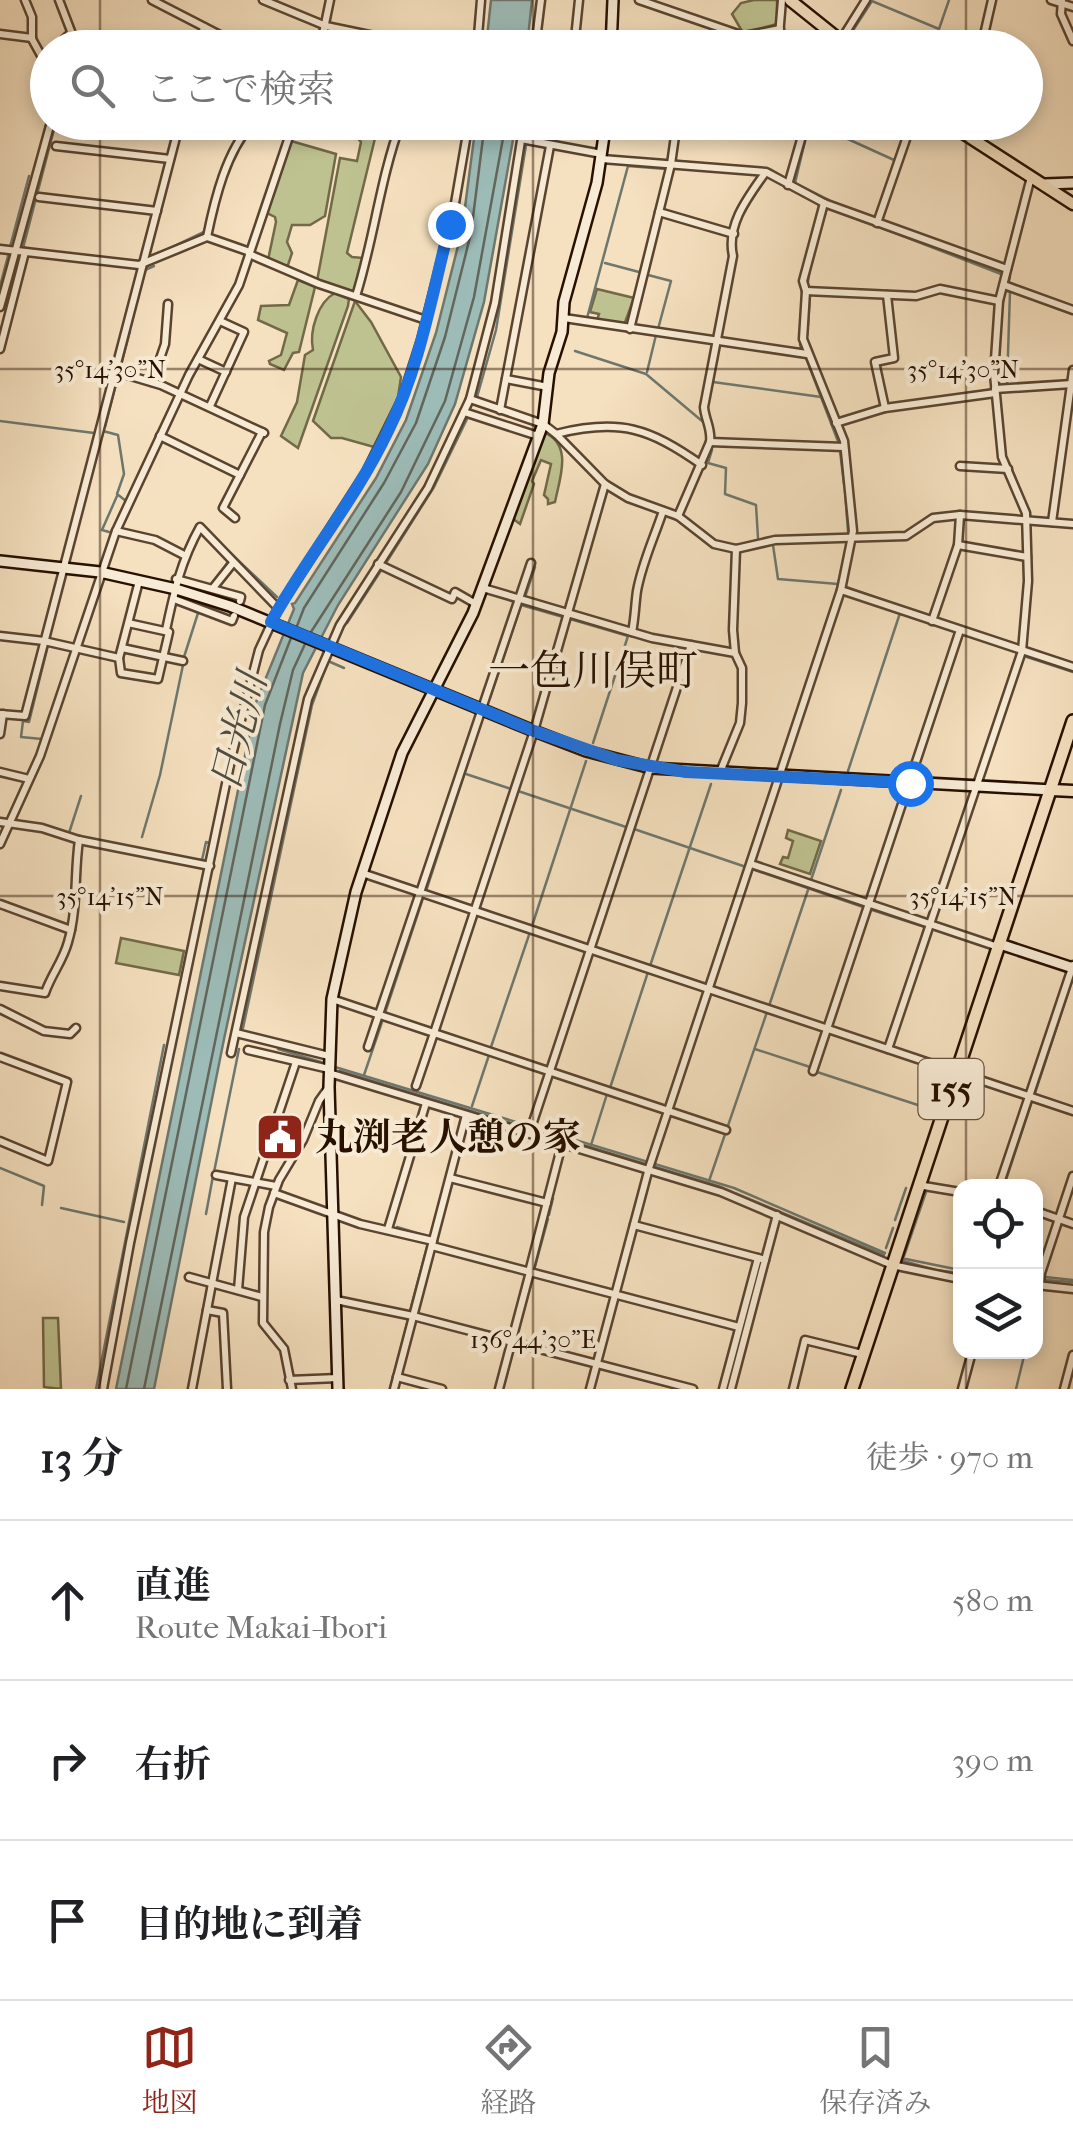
<!DOCTYPE html>
<html lang="ja">
<meta charset="utf-8">
<style>
body{margin:0;font-family:"IM FELL French Canon","Noto Serif JP",serif;background:#f6f6f6;color:#202124}
.controls{position:absolute;right:30px;bottom:30px;display:grid;overflow:hidden;border-radius:20px;box-shadow:0 5px 15px #0003}
.controls button{width:90px;height:90px;display:grid;place-items:center;padding:0;border:0;border-bottom:2px solid #e0e0e0;background:#fff;color:#202124;font:50px sans-serif}
.stop{position:absolute;width:30px;height:30px;margin:-22px;border:8px solid #1a73e8;border-radius:50%;background:#fff}
.stop.end{background:#1a73e8;border-color:#fff;box-shadow:0 2px 10px #0008}
.list{margin:0;padding:0;list-style:none}
h2{display:flex;justify-content:space-between;align-items:center;height:130px;margin:0;padding:0 40px;font-size:42px}
h2 small{font-size:32px;font-weight:400;color:#757577}
.list li{display:grid;grid-template-columns:65px 1fr auto;gap:30px;align-items:center;box-sizing:border-box;height:160px;padding:0 40px;border-top:2px solid #e0e0e0}
.list b{display:block;font-size:38px;white-space:nowrap}
.list p{margin:0;font-size:32px;white-space:nowrap;color:#757577}
.list em{font-size:32px;font-style:normal;color:#757577}
.icon{flex:none;width:55px;height:55px;fill:none;stroke:currentColor;stroke-width:2;stroke-linecap:round;stroke-linejoin:round}
.map{position:relative;flex:none;width:1073px;height:1389px;overflow:hidden}
.search{position:absolute;background:#fff;box-shadow:0 5px 15px #0003;left:30px;right:30px;top:30px;height:110px;display:flex;align-items:center;gap:25px;box-sizing:border-box;padding:0 35px;border-radius:55px;color:#757577;font-size:38px}
.sheet{height:610px;background:#fff}
nav{display:flex;justify-content:space-around;align-items:center;box-sizing:border-box;height:140px;border-top:2px solid #e0e0e0;background:#fff;font-size:28px;color:#757577}
nav a{display:grid;justify-items:center;gap:5px}
nav .on{color:#8f2418}
.map>svg:first-child{display:block}
.green{fill:#bec290;stroke:#726948;stroke-width:2.5}
.water{fill:#9dbcb8;stroke:#6e776e;stroke-width:2.5}
.lines{fill:none;stroke-linecap:round;stroke-linejoin:round}
.shore{stroke:#62665c;stroke-width:2.5}
.stream{stroke:#6e776e;stroke-width:2.5}
.street-casing{stroke:#5a4430;stroke-width:11}
.secondary-casing{stroke:#271000;stroke-width:14}
.primary-casing{stroke:#271000;stroke-width:15}
.highway-casing{stroke:#271000;stroke-width:16}
.street{stroke:#f8ebd5;stroke-width:6}
.secondary{stroke:#f8ebd5;stroke-width:9}
.primary{stroke:#f5e0bf;stroke-width:10}
.highway{stroke:#f5e0bf;stroke-width:11}
.route{stroke:#1a73e8;stroke-width:12}
.ticks{fill:none;stroke:#271000;stroke-width:2.5;stroke-opacity:0.45}
.labels{text-anchor:middle;stroke-width:8;stroke-linejoin:round;paint-order:stroke}
.shield{fill:#f8ebd5;stroke:#665240;stroke-width:2.5}
.shield-label{font-size:35px;font-weight:bold;fill:#271000}
.poi-label{font-size:38px;font-weight:bold;fill:#271000;stroke:#f8ebd5;text-anchor:start}
.water-label{font-size:40px;font-style:italic;fill:#504c40;stroke:#f8ebd5}
.quarter-label{font-size:42px;fill:#271000;stroke:#f8ebd5}
.ticks-label{font-size:25px;text-anchor:middle;fill:#271000;stroke:#f8ebd5;stroke-width:8;stroke-linejoin:round;paint-order:stroke}
</style>
<div class="map">
<svg width="1073" height="1389" viewBox="0 0 1073 1389">
<rect width="100%" height="100%" fill="#f5e0bf"/>
<filter id="stains"><feTurbulence type="fractalNoise" baseFrequency=".002" numOctaves="4"/><feColorMatrix values="0 0 0 0 .2 0 0 0 0 .09 0 0 0 0 .02 0 0 0 .5 -.17"/></filter>
<radialGradient id="worn" r=".72"><stop offset=".6" stop-color="#630" stop-opacity="0"/><stop offset="1" stop-color="#630" stop-opacity=".3"/></radialGradient>
<g class="green">
<polygon points="754,0 777,0 777,24 743,33 732,14 741,3"/>
<polygon points="351,123 384,123 378,126 347,253 352,257 364,258 355,294 317,281 340,158 357,161 361,142 351,131"/>
<polygon points="291,141 336,154 325,216 310,225 292,225 287,242 292,253 287,268 268,260 276,222 275,217 267,213"/>
<polygon points="298,280 315,287 299,352 293,353 284,370 270,364 269,361 281,355 287,333 258,320 261,306 289,305"/>
<polygon points="597,289 634,298 624,325 597,320 599,314 590,312"/>
<path d="M335 293 349 299 348 306 298 448 281 436 297 402 305 355 313 350C309 331 318 302 335 293Z"/>
<polygon points="355,301 371,322 401,377 398,397 378,447 374,447 342,438 331,438 313,421"/>
<path d="M544 432C573 445 560 477 555 502L548 504V499L544 495 551 464 541 460 532 481 534 484 520 524 512 518Z"/>
<polygon points="788,830 821,841 810,874 780,864 783,857 788,858 793,841 786,838"/>
<polygon points="121,938 184,951 179,975 116,963"/>
<polygon points="43,1318 58,1318 61,1389 44,1387"/>
</g>
<g class="water">
<polygon points="491,0 532,0 527,47 486,47"/>
<polygon points="476,123 516,123 484,302 455,404 428,464 338,605 303,673 224,1039 154,1389 116,1389 256,702 294,609 292,604 295,603 376,478 406,420 436,333 462,230"/>
</g>
<g class="lines">
<g class="shore">
<polyline points="297,626 304,608 384,483 416,423 445,337 471,233 485,122"/>
<polyline points="311,632 401,492 445,401 474,297 506,122"/>
<polyline points="126,1389 265,705 291,638"/>
<polyline points="144,1389 280,724 293,670 305,644"/>
</g>
<g class="stream">
<polyline points="850,35 872,1 939,29 949,0"/>
<polyline points="627,36 701,48"/>
<polyline points="782,42 813,44 817,48"/>
<polyline points="82,44 110,48"/>
<polyline points="772,48 774,46"/>
<polyline points="806,135 809,126 839,135 894,160"/>
<polyline points="805,141 795,183 829,200"/>
<polyline points="676,161 770,169 786,179"/>
<polyline points="882,228 1001,274"/>
<polyline points="820,229 827,208 878,227"/>
<polyline points="10,247 29,176"/>
<polyline points="23,248 56,122"/>
<polyline points="160,253 204,232"/>
<polyline points="605,263 639,272"/>
<polyline points="648,275 671,281 658,329"/>
<polyline points="1009,281 1010,276"/>
<polyline points="808,282 810,266"/>
<polyline points="0,286 8,256"/>
<polyline points="137,302 145,270 154,266"/>
<polyline points="587,318 628,166 666,169"/>
<polyline points="131,325 135,308"/>
<polyline points="808,326 810,295"/>
<polyline points="0,335 18,267"/>
<polyline points="807,335 808,329"/>
<polyline points="800,345 802,350"/>
<polyline points="575,351 646,374 702,421"/>
<polyline points="806,358 839,444"/>
<polyline points="121,365 130,331"/>
<polyline points="647,372 656,335"/>
<polyline points="713,382 821,397"/>
<polyline points="1007,384 1010,292 1007,291"/>
<polyline points="481,399 477,397 496,330 526,145"/>
<polyline points="0,421 94,433"/>
<polyline points="105,427 118,376"/>
<polyline points="103,431 118,435 124,474 117,494 126,501"/>
<polyline points="712,450 708,463 726,468 725,494 756,505 758,538"/>
<polyline points="840,451 844,484"/>
<polyline points="845,490 848,532"/>
<polyline points="109,532 102,530 117,496"/>
<polyline points="773,545 778,579 838,584 846,549"/>
<polyline points="225,548 277,597"/>
<polyline points="386,563 434,487 468,417"/>
<polyline points="212,584 228,562"/>
<polyline points="846,587 902,607"/>
<polyline points="525,597 535,567"/>
<polyline points="570,619 628,636 593,743"/>
<polyline points="347,623 382,569"/>
<polyline points="1024,656 1073,672"/>
<polyline points="184,657 198,613"/>
<polyline points="490,698 521,605 563,617"/>
<polyline points="42,739 21,737 23,721 29,722 48,645"/>
<polyline points="848,771 900,613"/>
<polyline points="466,774 511,789"/>
<polyline points="977,774 1017,654"/>
<polyline points="518,791 626,827"/>
<polyline points="959,828 969,799"/>
<polyline points="634,829 746,867"/>
<polyline points="69,833 81,796"/>
<polyline points="142,837 160,775 183,665"/>
<polyline points="192,859 202,860 206,842 209,843"/>
<polyline points="948,859 954,844"/>
<polyline points="752,869 863,907"/>
<polyline points="942,879 947,864"/>
<polyline points="811,880 841,790"/>
<polyline points="426,891 481,723"/>
<polyline points="872,910 925,927 886,1044"/>
<polyline points="928,919 940,883"/>
<polyline points="532,926 586,761"/>
<polyline points="650,966 711,784"/>
<polyline points="769,1006 809,887"/>
<polyline points="385,1013 423,898"/>
<polyline points="243,1028 312,705 328,661 344,668"/>
<polyline points="491,1047 530,932"/>
<polyline points="278,1049 324,1063"/>
<polyline points="755,1049 810,1067"/>
<polyline points="335,1067 734,1188 885,1253"/>
<polyline points="340,1071 718,1186 884,1255"/>
<polyline points="817,1072 930,1109"/>
<polyline points="364,1075 383,1019"/>
<polyline points="610,1088 648,972"/>
<polyline points="1035,1093 1073,978"/>
<polyline points="472,1106 489,1055"/>
<polyline points="591,1145 607,1094"/>
<polyline points="0,1168 44,1186 42,1205"/>
<polyline points="214,1172 239,1049"/>
<polyline points="709,1181 767,1012"/>
<polyline points="1004,1186 1032,1101"/>
<polyline points="61,1208 124,1222"/>
<polyline points="206,1214 213,1176"/>
<polyline points="549,1215 553,1198"/>
<polyline points="895,1220 906,1188"/>
<polyline points="397,1227 430,1237"/>
<polyline points="886,1248 893,1228"/>
<polyline points="904,1256 926,1192"/>
<polyline points="901,1258 960,1270"/>
<polyline points="900,1260 935,1270 960,1273"/>
<polyline points="534,1270 548,1219"/>
<polyline points="1045,1277 1073,1280"/>
<polyline points="1045,1280 1073,1282"/>
<polyline points="410,1311 428,1243"/>
<polyline points="1036,1312 1041,1289"/>
<polyline points="516,1339 533,1276"/>
<polyline points="96,1389 164,1045"/>
<polyline points="390,1389 408,1320"/>
<polyline points="503,1389 514,1347"/>
<polyline points="727,1389 760,1264"/>
<polyline points="965,1389 969,1376"/>
<polyline points="1016,1389 1025,1352"/>
</g>
<g class="street-casing">
<g id="street">
<polyline points="25,0 32,17 32,39 48,68"/>
<polyline points="59,0 74,39 72,48"/>
<polyline points="152,0 245,48"/>
<polyline points="263,0 326,26 432,48"/>
<polyline points="639,0 744,36 780,29"/>
<polyline points="1051,0 1073,7"/>
<polyline points="1062,0 1061,14 1073,41"/>
<polyline points="0,34 32,38"/>
<polyline points="74,39 137,48"/>
<polyline points="841,40 866,0"/>
<polyline points="55,48 71,33"/>
<polyline points="199,48 204,27"/>
<polyline points="320,48 330,0"/>
<polyline points="477,48 481,0"/>
<polyline points="535,48 541,0"/>
<polyline points="574,48 579,0"/>
<polyline points="778,48 782,0"/>
<polyline points="981,48 992,0"/>
<polyline points="749,122 805,127"/>
<polyline points="521,139 602,154"/>
<polyline points="56,146 170,159"/>
<polyline points="602,159 766,172 824,203 1007,269"/>
<polyline points="788,185 806,122"/>
<polyline points="39,197 157,211"/>
<polyline points="659,212 734,234"/>
<polyline points="877,223 912,122"/>
<path d="M207 237C215 198 226 152 253 122"/>
<polyline points="0,249 139,265 207,237 250,252"/>
<polyline points="249,254 319,284 426,320"/>
<polyline points="1004,285 1073,310"/>
<polyline points="806,291 916,296 940,289 999,301"/>
<path d="M356 296C374 239 380 179 401 122"/>
<polyline points="0,307 51,122"/>
<polyline points="564,318 807,354"/>
<polyline points="630,329 671,164 677,122"/>
<polyline points="0,349 25,252"/>
<polyline points="198,359 226,372"/>
<polyline points="114,371 161,385 264,433"/>
<polyline points="506,379 548,387"/>
<polyline points="152,382 165,344 168,304"/>
<polyline points="995,389 1072,384"/>
<polyline points="470,399 543,424 556,434 605,484 628,498 678,516 714,544 736,549 775,540 906,536 933,518 960,515 1073,524"/>
<polyline points="210,406 244,332 220,321"/>
<polyline points="885,408 875,362 894,358 887,295"/>
<polyline points="500,410 550,146"/>
<polyline points="464,412 538,436"/>
<polyline points="836,423 885,408 995,393"/>
<path d="M556 434C620 418 649 428 702 465"/>
<polyline points="160,436 240,475"/>
<polyline points="710,442 844,447"/>
<polyline points="960,466 1008,469"/>
<polyline points="605,484 534,731 434,1033 726,1130"/>
<path d="M678 516 710 442C712 429 705 420 704 407L733 256C726 225 748 197 765 173"/>
<polyline points="235,518 223,508 262,432"/>
<polyline points="1052,522 1073,370"/>
<polyline points="116,531 155,540 184,555"/>
<polyline points="958,545 1027,557"/>
<polyline points="378,564 452,599 455,592 476,604"/>
<polyline points="176,579 241,597 240,601"/>
<polyline points="213,588 233,563"/>
<polyline points="483,588 652,638 735,653"/>
<polyline points="841,590 1073,667"/>
<polyline points="174,599 232,621 234,616"/>
<polyline points="932,621 958,545 960,515"/>
<polyline points="128,623 169,632 158,679 121,673 119,658 139,581"/>
<path d="M166 630C174 592 181 561 200 527L278 608"/>
<path d="M632 632C635 618 635 604 637 591 642 563 654 538 663 511"/>
<polyline points="0,636 44,641 119,658"/>
<polyline points="122,648 183,661"/>
<polyline points="0,714 25,716 180,122"/>
<polyline points="0,734 3,714"/>
<polyline points="0,772 29,779"/>
<polyline points="720,772 740,723 742,703 742,668 735,653 733,630 736,549"/>
<polyline points="0,822 42,828 79,840 210,866"/>
<polyline points="0,844 40,756 116,531 189,375 239,285 294,122"/>
<polyline points="751,864 998,947"/>
<polyline points="362,873 1073,1111"/>
<polyline points="0,904 71,930"/>
<path d="M0 986 45 993C51 975 63 961 68 942 78 908 74 874 79 840"/>
<polyline points="332,999 434,1033 416,1086"/>
<polyline points="0,1009 44,1031 70,1034 76,1028"/>
<polyline points="236,1033 329,1056"/>
<polyline points="368,1047 531,563"/>
<polyline points="888,1049 1022,651 1028,581 1026,513 1002,457 994,374 999,301 1031,177"/>
<polyline points="248,1050 329,1069"/>
<polyline points="231,1053 308,699 340,625 428,488 470,399 495,303 524,122"/>
<polyline points="0,1057 67,1082 48,1161 0,1141"/>
<polyline points="813,1071 960,630"/>
<polyline points="329,1073 721,1192 892,1265 960,1279"/>
<polyline points="533,1122 691,645"/>
<polyline points="216,1175 276,1186"/>
<polyline points="450,1178 547,1203"/>
<polyline points="918,1185 960,1192"/>
<polyline points="999,1186 1073,965"/>
<polyline points="274,1193 360,1224 433,1241"/>
<polyline points="1036,1211 1073,1224"/>
<polyline points="634,1225 758,1258 723,1389"/>
<polyline points="388,1229 426,1103"/>
<polyline points="432,1246 530,1272 499,1389"/>
<polyline points="765,1260 777,1215"/>
<polyline points="529,1272 562,1144"/>
<polyline points="530,1272 739,1327"/>
<polyline points="189,1277 262,1297"/>
<polyline points="1036,1285 1073,1289"/>
<polyline points="1040,1286 1041,1273 1073,1176"/>
<polyline points="238,1290 244,1217 296,1062"/>
<polyline points="336,1300 413,1316 693,1389"/>
<polyline points="207,1310 223,1313 227,1389"/>
<polyline points="397,1377 442,1389"/>
<polyline points="289,1380 338,1378"/>
<polyline points="103,1389 130,1243 232,755 259,650 278,609 366,472 402,399 421,340 454,209 469,122"/>
<polyline points="192,1389 232,1178"/>
<polyline points="292,1389 284,1349 263,1323 264,1232 269,1207 279,1180 303,1140 319,1101 329,1087"/>
<polyline points="394,1389 466,1115"/>
<polyline points="590,1389 649,1168 841,590 853,531 844,441 803,339 806,291 803,281 824,203"/>
<polyline points="731,1389 765,1260 758,1258"/>
<polyline points="793,1389 805,1340 862,1354"/>
<polyline points="962,1389 972,1352"/>
<polyline points="1064,1389 1073,1355"/>
</g>
</g>
<g class="secondary-casing">
<g id="secondary">
<polyline points="611,48 613,0"/>
<polyline points="1045,184 1073,183"/>
<polyline points="0,561 100,572 176,589 230,606 534,731 586,751 651,768 1052,790"/>
<polyline points="1000,944 1073,968"/>
<polyline points="338,1389 329,1087 332,999 356,892 402,753 473,613 543,424 549,373 562,332 564,302 597,183 606,122"/>
</g>
</g>
<g class="primary-casing">
<g id="primary">
<polyline points="790,0 850,48"/>
<polyline points="946,122 1073,204"/>
<polyline points="1052,790 1073,791"/>
</g>
</g>
<g class="highway-casing">
<polyline id="highway" points="852,1389 1073,721"/>
</g>
<use href="#street" class="street"/>
<use href="#secondary" class="secondary"/>
<use href="#primary" class="primary"/>
<use href="#highway" class="highway"/>
</g>
<g class="lines">
<path class="route" d="M450 224C432 294 420 367 388 431 356 499 307 557 271 622L534 731 617 760 686 772 910 783"/>
</g>
<path class="ticks" d="M100 0V48M533 0V48M966 0V48M100 122V1389M533 122V1389M966 122V1186M0 369H1073M0 896H1073M966 1352V1389"/>
<defs>
<g id="civic-square" transform="scale(2.5)"><rect x="-9" y="-9" width="18" height="18" rx="4" fill="#8f2418" stroke="#f8ebd5"/><path d="M-.6-6.5H3V-4.5H.6V-3L4-1V1h2V6H-6V1h2V-1L-.6-3ZM-1.2 2.5V6h2.4V2.5Z" fill="#fff"/></g>
</defs>
<g fill-rule="evenodd">
<use href="#civic-square" x="280" y="1137"/>
</g>
<g class="labels">
<rect class="shield" x="918.5" y="1059" width="65" height="60" rx="8"/>
<g class="shield-label">
<text x="951" y="1101">155</text>
</g>
<g class="poi-label">
<text x="315" y="1150">丸渕老人憩の家</text>
</g>
<g class="water-label">
<text transform="translate(238 732) rotate(-76)" y="14">日光川</text>
</g>
<g class="quarter-label">
<text x="593" y="685">一色川俣町</text>
</g>
</g>
<g class="ticks-label">
<text x="110" y="378">35°14'30"N</text>
<text x="963" y="378">35°14'30"N</text>
<text x="110" y="905">35°14'15"N</text>
<text x="963" y="905">35°14'15"N</text>
<text x="533" y="1348">136°44'30"E</text>
</g>
<rect width="100%" height="100%" filter="url(#stains)"/>
<rect width="100%" height="100%" fill="url(#worn)"/>
</svg>
<div class="controls">
<button><svg class="icon" aria-label="locate" viewBox="0 0 24 24"><circle cx="12" cy="12" r="6"/><path d="M12 2v4M12 18v4M2 12h4M18 12h4"/></svg></button>
<button><svg class="icon" aria-label="layers" viewBox="0 0 24 24"><path d="M12 4l9 5-9 5-9-5zM3 14l9 5 9-5"/></svg></button>
</div>
<div class="stop" style="left:910px;top:783px"></div>
<div class="stop end" style="left:450px;top:224px"></div>
<div class="search"><svg class="icon" aria-label="search" viewBox="0 0 24 24"><circle cx="10" cy="10" r="6"/><path d="M15 15l6 6"/></svg>ここで検索</div>
</div>
<section class="sheet">
<h2>13 分<small>徒歩 · 970 m</small></h2>
<ul class="list">
<li><svg class="icon" aria-label="ahead" viewBox="0 0 24 24"><path d="M12 20V5M6 11l6-6 6 6"/></svg><div><b>直進</b><p>Route Makai-Ibori</p></div><em>580 m</em></li>
<li><svg class="icon" aria-label="right" viewBox="0 0 24 24"><path d="M7 20v-9h11M14 6l5 5-5 5"/></svg><div><b>右折</b></div><em>390 m</em></li>
<li><svg class="icon" aria-label="arrive" viewBox="0 0 24 24"><path d="M6 21V4h12l-3 4 3 4H6"/></svg><div><b>目的地に到着</b></div></li>
</ul>
</section>
<nav>
<a class="on"><svg class="icon" aria-label="map" viewBox="0 0 24 24"><path d="M3 6l6-2 6 2 6-2v14l-6 2-6-2-6 2zM9 4v14M15 6v14"/></svg>地図</a>
<a><svg class="icon" aria-label="directions" viewBox="0 0 24 24"><path d="M12 3l9 9-9 9-9-9zM9 14v-3h6M13 9l2 2-2 2"/></svg>経路</a>
<a><svg class="icon" aria-label="saved" viewBox="0 0 24 24"><path d="M7 4h10v16l-5-4-5 4z"/></svg>保存済み</a>
</nav>
